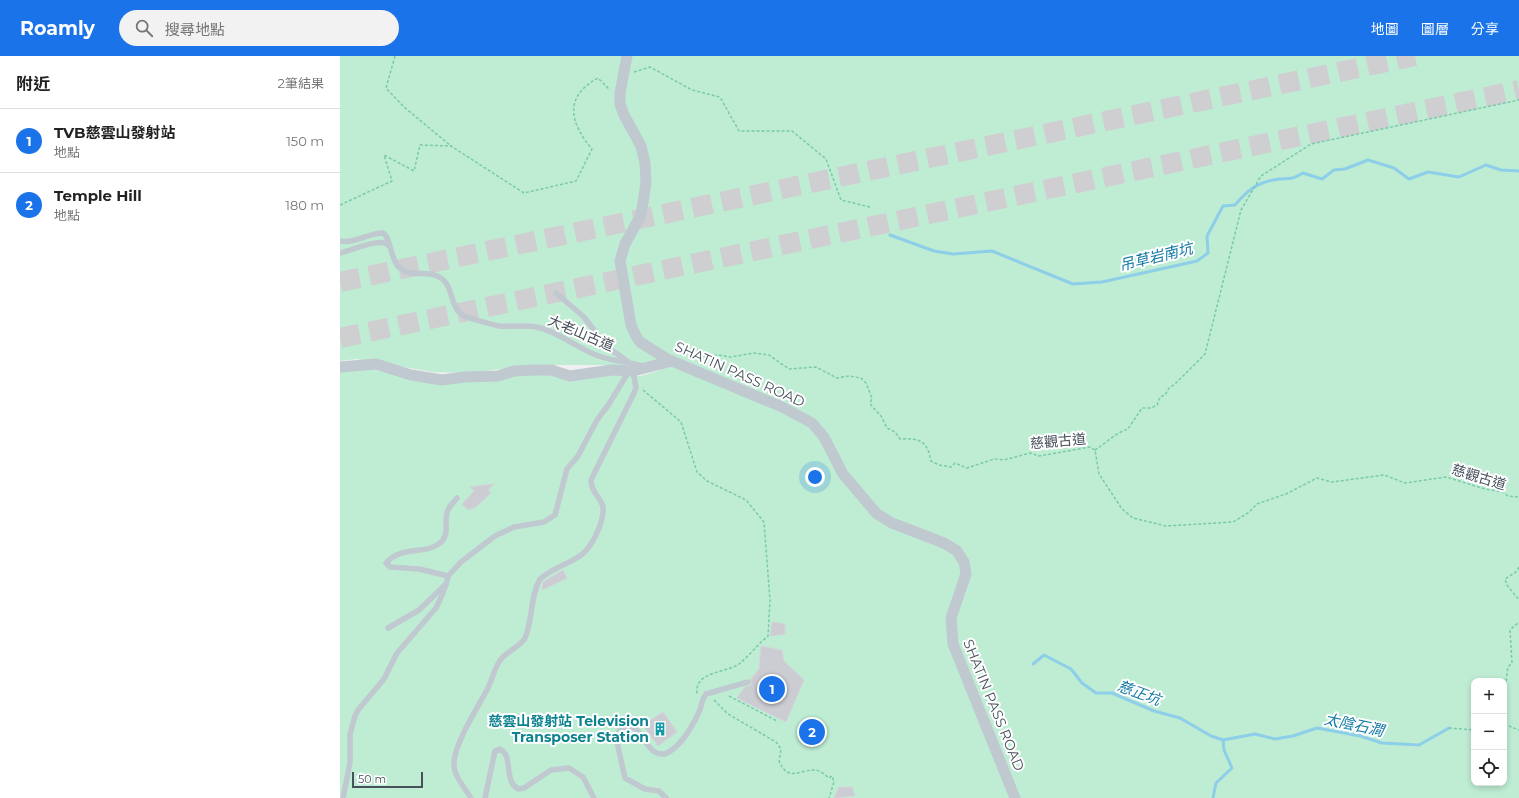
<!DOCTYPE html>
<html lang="zh-TW">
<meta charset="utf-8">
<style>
body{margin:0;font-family:Montserrat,"Noto Sans TC",sans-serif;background:#f2f2f2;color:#222}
.controls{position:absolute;right:12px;bottom:12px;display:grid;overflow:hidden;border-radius:8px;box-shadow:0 2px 6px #0003}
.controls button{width:36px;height:36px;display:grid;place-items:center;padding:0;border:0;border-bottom:1px solid #e0e0e0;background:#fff;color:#222;font:20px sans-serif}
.scale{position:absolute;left:12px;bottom:10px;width:71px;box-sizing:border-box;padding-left:4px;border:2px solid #47505b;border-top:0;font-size:11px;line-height:14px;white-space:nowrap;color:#47505b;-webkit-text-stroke:3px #fff;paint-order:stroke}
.you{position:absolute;left:475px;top:421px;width:14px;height:14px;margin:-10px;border:3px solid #fff;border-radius:50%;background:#1a73e8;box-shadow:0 0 0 6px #1a73e833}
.badge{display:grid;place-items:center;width:26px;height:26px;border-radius:50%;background:#1a73e8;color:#fff;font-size:13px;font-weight:700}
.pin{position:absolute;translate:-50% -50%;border:2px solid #fff;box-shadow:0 1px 4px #0006}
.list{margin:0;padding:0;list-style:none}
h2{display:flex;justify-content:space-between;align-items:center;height:52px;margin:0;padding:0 16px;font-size:17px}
h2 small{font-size:13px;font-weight:400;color:#767676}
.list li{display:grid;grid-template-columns:26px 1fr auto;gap:12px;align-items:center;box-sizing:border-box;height:64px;padding:0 16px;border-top:1px solid #e0e0e0}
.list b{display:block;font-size:15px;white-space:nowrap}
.list p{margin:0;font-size:13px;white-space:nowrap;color:#767676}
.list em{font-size:13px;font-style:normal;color:#767676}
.icon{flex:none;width:22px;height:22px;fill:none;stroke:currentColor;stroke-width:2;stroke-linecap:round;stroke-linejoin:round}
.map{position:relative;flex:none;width:1179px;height:742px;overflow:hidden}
header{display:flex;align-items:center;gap:24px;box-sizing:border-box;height:56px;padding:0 20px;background:#1a73e8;color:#fff}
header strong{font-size:19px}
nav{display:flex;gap:22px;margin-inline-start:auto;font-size:14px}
.search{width:280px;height:36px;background:#f2f2f2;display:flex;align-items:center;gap:10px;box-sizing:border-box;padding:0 14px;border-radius:22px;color:#767676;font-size:15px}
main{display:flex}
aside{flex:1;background:#fff}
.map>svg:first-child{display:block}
.green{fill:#bfedd4;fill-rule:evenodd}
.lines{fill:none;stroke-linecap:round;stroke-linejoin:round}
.stream{stroke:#8dcee8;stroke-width:3}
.building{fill:#cccdd3;stroke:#d3d4da}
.highway-tunnel{stroke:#cfcfd1;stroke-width:20;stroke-dasharray:20 10;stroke-linecap:butt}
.path{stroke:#78caa8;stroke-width:1.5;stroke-dasharray:3 2;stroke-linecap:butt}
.lane{stroke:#c0c8d0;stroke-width:5.5}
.street{stroke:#c0c8d0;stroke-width:11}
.labels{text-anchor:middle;stroke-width:4;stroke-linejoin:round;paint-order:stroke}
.street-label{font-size:14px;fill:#47505b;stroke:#fff}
.culture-label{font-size:14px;font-weight:bold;fill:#0d838f;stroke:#fff;text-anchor:end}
.water-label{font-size:15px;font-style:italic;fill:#1279a4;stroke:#fff}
</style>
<header>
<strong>Roamly</strong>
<div class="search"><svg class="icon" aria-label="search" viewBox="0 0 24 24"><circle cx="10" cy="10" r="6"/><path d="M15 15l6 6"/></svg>搜尋地點</div>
<nav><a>地圖</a><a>圖層</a><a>分享</a></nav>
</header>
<main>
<aside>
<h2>附近<small>2筆結果</small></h2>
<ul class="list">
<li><span class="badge">1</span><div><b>TVB慈雲山發射站</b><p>地點</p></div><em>150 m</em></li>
<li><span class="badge">2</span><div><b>Temple Hill</b><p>地點</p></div><em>180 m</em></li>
</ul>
</aside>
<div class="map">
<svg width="1179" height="742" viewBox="0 0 1179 742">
<rect width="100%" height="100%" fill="#f1efef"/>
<path class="green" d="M0 0H1179V742H0V315L30 313 92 325 193 318 301 320 320 314 276 309H193L128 317 93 316 16 303 0 305ZM1134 625H1164V727H1134Z"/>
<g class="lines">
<g class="stream">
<path d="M550 179 594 195 613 198 652 195 733 228 762 226 857 205 868 197 867 180 883 150 895 149C906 136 916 127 933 124 948 121 948 126 963 117L982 123 994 114 1005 113 1028 104 1054 112 1069 123 1088 116 1119 121 1146 109 1161 114 1179 115"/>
<polyline points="693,608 704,599 731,613 742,627 756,637 772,637 814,655 840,662 871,680 883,684"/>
<polyline points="873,742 876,727 892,712 884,694 883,684 915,678 935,683 953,680 977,672 1020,680 1042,687 1079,689 1109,672"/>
</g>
</g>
<g class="building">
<polygon points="154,428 148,434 151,437 136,451 128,454 122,448 134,435 130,431"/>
<polygon points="223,514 227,522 202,534 203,526"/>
<polygon points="432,566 445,568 445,578 430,580"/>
<polygon points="421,590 442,594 444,605 464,624 446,666 397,642 405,631 411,629 411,623 419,613"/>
<polygon points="323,656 337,676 318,690 303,669"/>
<polygon points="499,731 512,731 515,740 494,742"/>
</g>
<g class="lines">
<g class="highway-tunnel">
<polyline points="0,226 1075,0"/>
<polyline points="0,282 1179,34"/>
</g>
<g class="path">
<polyline points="55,0 46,32 64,51 111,90"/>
<polyline points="294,16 310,11 352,34 380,41 399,75 452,75 486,103 501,144 530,151"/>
<path d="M0 149 52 125 44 99 74 115 80 89 111 90 184 137 236 125 252 93C230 67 223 41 258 22L270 34"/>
<path d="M354 302 378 299 391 301 414 297 429 299 449 313 476 311 497 322 509 320 521 322 526 327 532 342 530 348 541 360 547 372 555 376 560 383C581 382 587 385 591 405L599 409 611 411 615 407 627 412 654 403 664 404 690 397 699 400 750 391 755 394 759 418 782 453 793 462 826 470 893 466 908 457 917 448 946 438 977 422 992 426 1044 419 1065 427 1106 421 1145 433 1163 436 1168 440 1179 441"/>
<path d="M303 334 341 366 357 416 367 425 406 444 424 466 430 544 428 580C418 588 409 600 399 608 386 617 354 615 357 638"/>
<path d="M755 394C766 387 777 376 788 373L802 352H811L817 349 820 341 825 339 829 332 835 328 865 298 901 154 921 120 971 88 1179 44"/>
<polyline points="1179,511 1176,516 1165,523 1167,529 1179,544"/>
<polyline points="389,640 437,665"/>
<polyline points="1164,640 1168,611 1172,607 1170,574 1179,566"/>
<path d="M374 644 388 658 436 686 441 693 439 705C448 726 458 714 475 714 480 714 485 719 489 722L492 720 494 726 489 742"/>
<polyline points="1164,668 1179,674"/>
<polyline points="1109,672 1134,674"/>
</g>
<g class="lane">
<path d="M0 185C13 188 29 177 43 177 50 181 51 201 57 209 68 224 87 212 101 222 114 230 109 252 124 260 129 262 154 269 159 270 171 271 184 269 196 271 217 275 236 291 256 299 271 305 288 306 304 310"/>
<path d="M0 197C12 195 40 180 49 190"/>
<polyline points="216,237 244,261 266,290 287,305"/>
<path d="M108 520 79 513 50 511 46 507C62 489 86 499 100 487 110 479 104 468 107 457 108 451 113 447 117 442"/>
<polyline points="48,572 79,554 106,528"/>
<polyline points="3,742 10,707 10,678 15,660 18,654 44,623 57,597 96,552 103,537 109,519 121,506 155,480 174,471 204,466 215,459 227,413 238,400 257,364 269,348 289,315"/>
<path d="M131 742C125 732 113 719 114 707 115 686 138 651 148 632 153 622 154 611 162 602 168 595 181 590 185 582 193 564 190 540 200 523 226 501 244 511 259 472 261 466 264 459 263 451 261 441 251 437 251 424L294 337 296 332 293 315"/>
<path d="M145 742 155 695 160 693C174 700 163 724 178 733L184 732 211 714 229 712 243 721 254 742"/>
<path d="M326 742 319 735 305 733 285 722 277 686 279 675 289 670C305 673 305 700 325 698 341 691 352 671 359 656 362 650 361 644 366 638L408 626"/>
</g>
<g class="street">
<polyline points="287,0 280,37 280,48 284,59 301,90 305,107 306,127 301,159 285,188 280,205 291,269 296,280 300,286 327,303 442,351 472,367 484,381 503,418 537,458 552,467 604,487 617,495 624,506 626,518 611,562 613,588 675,742"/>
<polyline points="0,311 36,308 71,319 102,324 125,321 158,320 174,315 194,314 211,314 230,320 272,314 293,315 332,305"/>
</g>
</g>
<defs>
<g id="building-bare" transform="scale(1.08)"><path d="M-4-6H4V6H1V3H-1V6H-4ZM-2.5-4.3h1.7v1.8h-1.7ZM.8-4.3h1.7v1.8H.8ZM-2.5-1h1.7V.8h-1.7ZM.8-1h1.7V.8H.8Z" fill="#0f9aa8" stroke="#fff" stroke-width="2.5" paint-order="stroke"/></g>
</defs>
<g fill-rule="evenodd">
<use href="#building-bare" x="320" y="673"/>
</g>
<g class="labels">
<g class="street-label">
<text transform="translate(241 277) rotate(23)" y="5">大老山古道</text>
<text transform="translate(400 318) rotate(24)" y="5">SHATIN PASS ROAD</text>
<text transform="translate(718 385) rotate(-5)" y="5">慈觀古道</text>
<text transform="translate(1139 421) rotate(17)" y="5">慈觀古道</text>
<text transform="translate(654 649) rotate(68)" y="5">SHATIN PASS ROAD</text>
</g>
<g class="culture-label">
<text x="309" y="670">慈雲山發射站 Television<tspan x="309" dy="16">Transposer Station</tspan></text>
</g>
<g class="water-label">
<text transform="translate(816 201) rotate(-14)" y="5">吊草岩南坑</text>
<text transform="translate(799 637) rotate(20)" y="5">慈正坑</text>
<text transform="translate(1014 669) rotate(12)" y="5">太陰石澗</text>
</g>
</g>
</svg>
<div class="controls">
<button>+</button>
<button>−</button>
<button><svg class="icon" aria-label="locate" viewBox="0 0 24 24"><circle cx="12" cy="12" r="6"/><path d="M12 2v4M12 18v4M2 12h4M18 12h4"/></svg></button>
</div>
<div class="scale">50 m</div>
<div class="you"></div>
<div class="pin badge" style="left:432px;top:633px">1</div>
<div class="pin badge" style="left:472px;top:676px">2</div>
</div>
</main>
